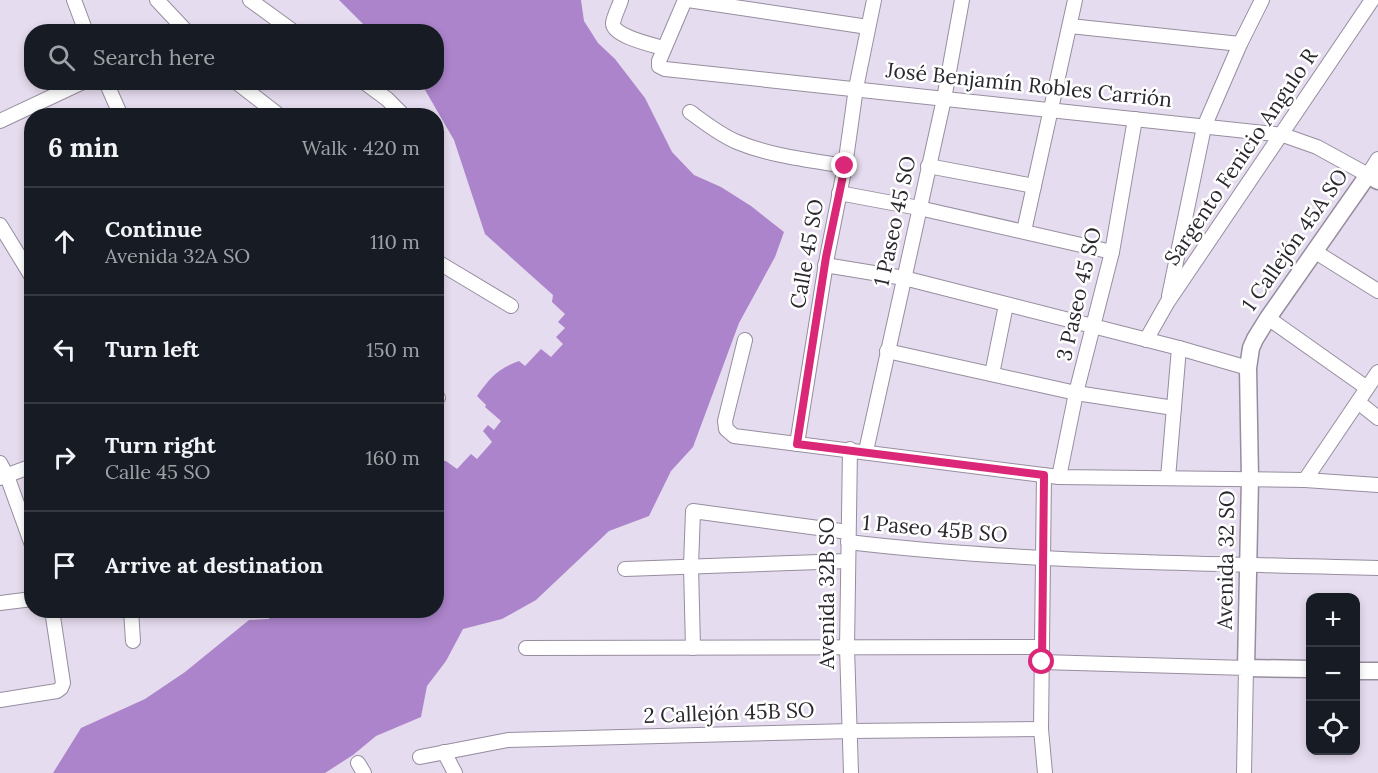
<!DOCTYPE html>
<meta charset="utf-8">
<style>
body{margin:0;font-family:Lora,serif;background:#242831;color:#f1f3f6}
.controls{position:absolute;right:18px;bottom:18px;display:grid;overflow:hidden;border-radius:12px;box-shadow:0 3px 9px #0003}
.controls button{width:54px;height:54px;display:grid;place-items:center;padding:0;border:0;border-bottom:2px solid #363941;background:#171b24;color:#f1f3f6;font:30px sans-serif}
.stop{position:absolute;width:18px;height:18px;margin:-14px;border:4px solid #db2777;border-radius:50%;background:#fff}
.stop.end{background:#db2777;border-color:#fff;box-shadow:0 2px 6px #0008}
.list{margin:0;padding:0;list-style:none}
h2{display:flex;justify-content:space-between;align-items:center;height:78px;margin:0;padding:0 24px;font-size:26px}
h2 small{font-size:20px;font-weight:400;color:#9ea1a6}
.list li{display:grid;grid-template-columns:39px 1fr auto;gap:18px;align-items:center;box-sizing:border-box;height:108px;padding:0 24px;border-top:2px solid #363941}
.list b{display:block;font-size:22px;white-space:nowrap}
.list p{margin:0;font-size:20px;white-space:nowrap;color:#9ea1a6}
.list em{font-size:20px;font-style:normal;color:#9ea1a6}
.icon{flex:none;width:33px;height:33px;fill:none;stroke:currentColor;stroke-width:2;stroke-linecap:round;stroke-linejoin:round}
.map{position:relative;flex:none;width:1378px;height:773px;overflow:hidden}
.search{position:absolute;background:#171b24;box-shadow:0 3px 9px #0003;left:24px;top:24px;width:420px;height:66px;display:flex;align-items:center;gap:15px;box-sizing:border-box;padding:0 21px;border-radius:24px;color:#9ea1a6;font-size:22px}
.panel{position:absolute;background:#171b24;box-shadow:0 3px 9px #0003;left:24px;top:108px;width:420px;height:510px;border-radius:24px}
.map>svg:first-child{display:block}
.water{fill:#ac84cb}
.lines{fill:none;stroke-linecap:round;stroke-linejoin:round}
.minor-casing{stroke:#978d9f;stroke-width:16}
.tertiary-casing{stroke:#978d9f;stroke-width:19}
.minor{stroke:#fff;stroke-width:14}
.tertiary{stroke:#fff;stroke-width:16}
.route{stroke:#db2777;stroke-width:8}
.labels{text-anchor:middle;stroke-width:5;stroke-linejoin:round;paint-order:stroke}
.street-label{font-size:21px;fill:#2b272e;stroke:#fff}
</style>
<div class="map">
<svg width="1378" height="773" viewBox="0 0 1378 773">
<rect width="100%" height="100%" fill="#e6dcef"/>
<path class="water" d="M339 0H581L584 21 598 43 615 59 645 98 672 152 694 175 721 187 751 206 784 232 775 257 739 323 693 447 671 471 649 516 609 531 536 600 502 619 463 629 446 661 427 686 421 717 376 736 353 755 325 773H53L81 728 145 699 185 672 249 620 269 619 273 610H436L437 460 446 461 457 469 471 454 477 459 492 442 483 431 488 425 494 430 501 421 485 407 486 405 477 396C490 378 497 369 519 361L525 366 541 349 551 357 563 344 556 337 565 328 558 322 565 314 552 302 553 295 485 234 454 140 421 83 436 82V32L370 31Z"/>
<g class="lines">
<g class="minor-casing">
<g id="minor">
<polyline points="74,0 86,32"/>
<polyline points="157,0 187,32"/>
<polyline points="250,0 294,32"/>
<path d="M621 0C619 7 614 16 613 23 612 36 653 45 663 48"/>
<polyline points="685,0 659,61 659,66 665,69 1283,135 1317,147 1368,175 1378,159"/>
<polyline points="688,0 868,27"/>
<polyline points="1070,26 1240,44"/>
<polyline points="106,82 121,116"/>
<polyline points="236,82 280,116"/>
<polyline points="364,82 387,99 404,116"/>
<path d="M690 112C705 123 720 135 737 142 771 156 809 160 845 166"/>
<polyline points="0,121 83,82"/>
<polyline points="928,166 1034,186"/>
<polyline points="839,193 919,208 1112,252"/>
<polyline points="0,225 32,277"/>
<polyline points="1024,231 1075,0"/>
<polyline points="1314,251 1378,291"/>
<polyline points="436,261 511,306"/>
<polyline points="825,265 904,278 1179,348 1248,368"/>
<polyline points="1169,296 1204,127 1240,44 1262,0"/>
<polyline points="1268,318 1367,388"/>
<polyline points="745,340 725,421 726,429 734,436 1059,477 1305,480 1378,485"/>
<polyline points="1146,340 1167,303 1372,0"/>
<polyline points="887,351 1076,393 1174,408"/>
<polyline points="992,374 1006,305"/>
<polyline points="436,397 438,398"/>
<polyline points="1358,402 1378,418"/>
<polyline points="797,444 827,257 845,166 856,88 874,0"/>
<polyline points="850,449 847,648 851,773"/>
<polyline points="866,451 944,99 962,0"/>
<polyline points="0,463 7,476 32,545"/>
<polyline points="1044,475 1041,729 1045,773"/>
<polyline points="1059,477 1076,393 1112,252 1135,119"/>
<polyline points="0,478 32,466"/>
<polyline points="1168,478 1179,348"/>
<polyline points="1305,480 1378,372"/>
<path d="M848 542C1024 563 1201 563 1378 568"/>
<polyline points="625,569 848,561"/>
<polyline points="0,603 32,599"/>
<polyline points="131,610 133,641"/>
<polyline points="526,648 1041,647"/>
<polyline points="693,648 691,566 693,511 848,532"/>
<polyline points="1042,662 1246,668 1244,773"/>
<polyline points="0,700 57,691 61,688 63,683 52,610"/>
<polyline points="444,752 455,773"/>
<polyline points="420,757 508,740 851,731 1041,729"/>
<polyline points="358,763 364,773"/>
</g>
</g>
<g class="tertiary-casing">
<g id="tertiary">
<polyline points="1310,669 1246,668 1250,479 1248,368 1251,348 1255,339 1268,318 1368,175 1378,181"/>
<polyline points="1356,671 1378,671"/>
</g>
</g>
<use href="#minor" class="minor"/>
<use href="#tertiary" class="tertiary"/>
</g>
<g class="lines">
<polyline class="route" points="845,166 826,257 797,444 1044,475 1042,662"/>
</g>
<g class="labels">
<g class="street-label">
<text transform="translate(1029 85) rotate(6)" y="7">José Benjamín Robles Carrión</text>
<text transform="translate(1241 157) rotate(-56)" y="7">Sargento Fenicio Angulo R</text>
<text transform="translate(895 221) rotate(-78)" y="7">1 Paseo 45 SO</text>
<text transform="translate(1295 240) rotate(-55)" y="7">1 Callejón 45A SO</text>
<text transform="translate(807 254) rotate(-80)" y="7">Calle 45 SO</text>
<text transform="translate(1079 294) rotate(-77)" y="7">3 Paseo 45 SO</text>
<text transform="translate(935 529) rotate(5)" y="7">1 Paseo 45B SO</text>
<text transform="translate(1226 560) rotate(-89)" y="7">Avenida 32 SO</text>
<text transform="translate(827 593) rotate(-90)" y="7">Avenida 32B SO</text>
<text transform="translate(729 713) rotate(-2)" y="7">2 Callejón 45B SO</text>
</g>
</g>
</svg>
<div class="controls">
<button>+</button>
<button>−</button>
<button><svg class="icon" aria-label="locate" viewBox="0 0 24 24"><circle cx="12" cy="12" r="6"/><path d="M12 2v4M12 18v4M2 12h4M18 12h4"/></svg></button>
</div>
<div class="stop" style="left:1042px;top:662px"></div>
<div class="stop end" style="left:845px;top:166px"></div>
<div class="search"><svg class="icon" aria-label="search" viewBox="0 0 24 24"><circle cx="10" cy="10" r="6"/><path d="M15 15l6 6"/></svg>Search here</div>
<section class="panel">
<h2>6 min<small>Walk · 420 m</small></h2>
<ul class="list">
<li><svg class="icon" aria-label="ahead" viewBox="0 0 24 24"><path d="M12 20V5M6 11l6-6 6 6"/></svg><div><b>Continue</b><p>Avenida 32A SO</p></div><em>110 m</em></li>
<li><svg class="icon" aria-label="left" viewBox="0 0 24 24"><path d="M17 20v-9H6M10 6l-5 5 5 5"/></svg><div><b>Turn left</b></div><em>150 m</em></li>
<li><svg class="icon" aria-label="right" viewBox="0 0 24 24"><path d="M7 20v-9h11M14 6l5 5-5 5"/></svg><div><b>Turn right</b><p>Calle 45 SO</p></div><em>160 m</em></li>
<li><svg class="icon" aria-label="arrive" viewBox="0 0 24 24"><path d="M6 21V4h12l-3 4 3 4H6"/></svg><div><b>Arrive at destination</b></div></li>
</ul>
</section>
</div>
